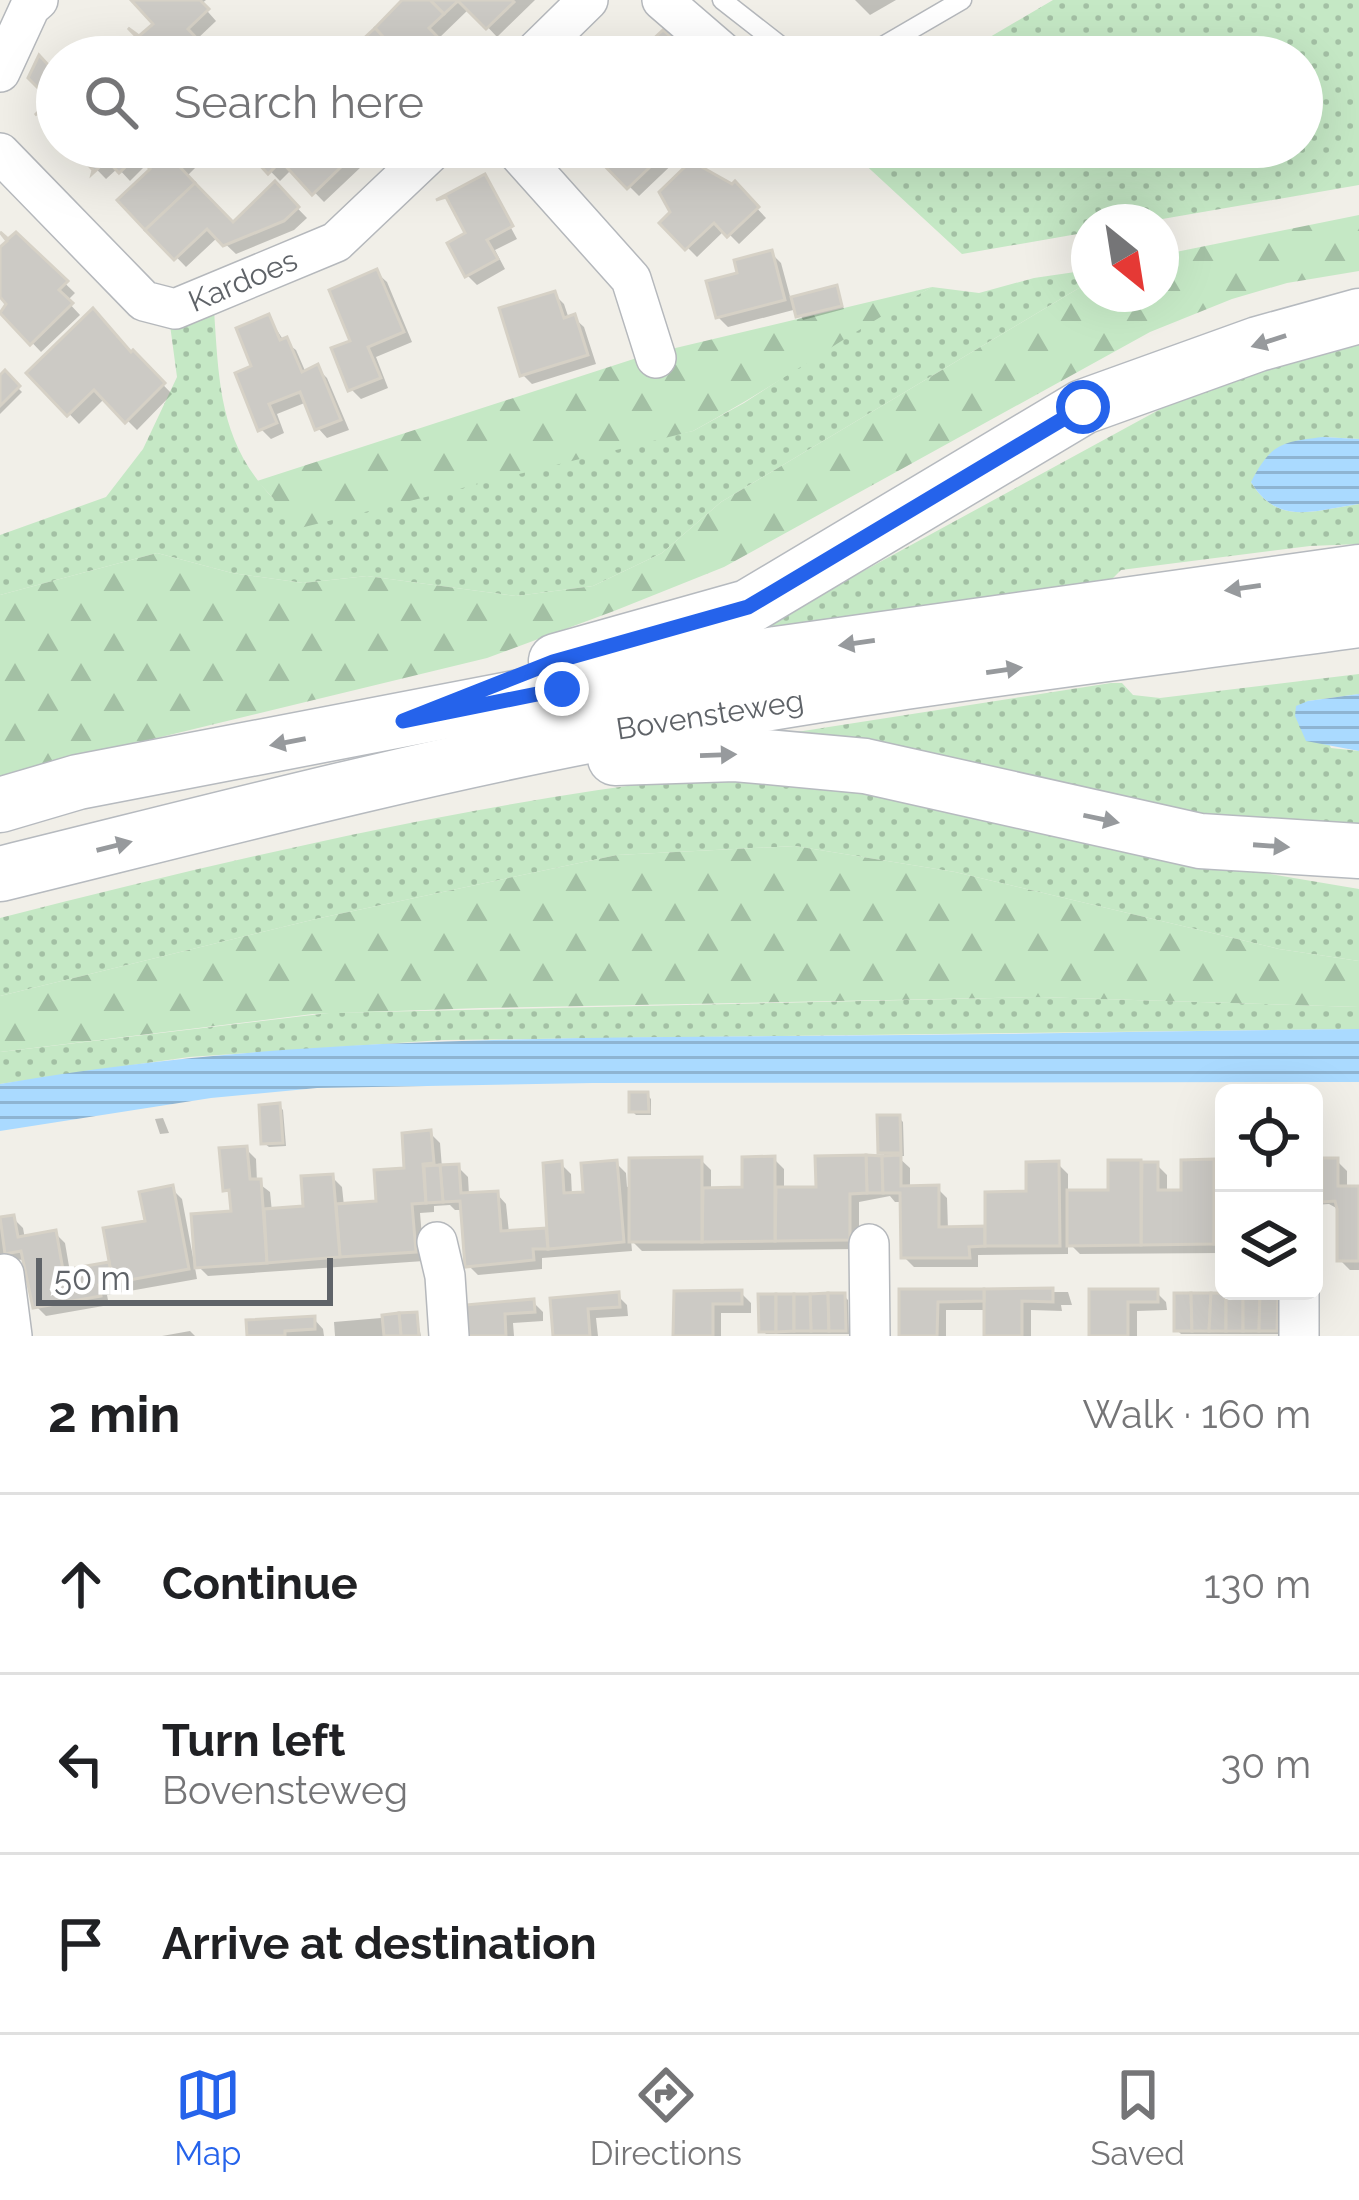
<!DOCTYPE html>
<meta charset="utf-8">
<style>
body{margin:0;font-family:Raleway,sans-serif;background:#f6f6f6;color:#202124}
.controls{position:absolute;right:36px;bottom:36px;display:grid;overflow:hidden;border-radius:18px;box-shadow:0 12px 48px #0002}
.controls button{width:108px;height:108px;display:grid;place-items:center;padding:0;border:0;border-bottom:3px solid #e0e0e0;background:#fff;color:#202124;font:60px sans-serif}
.compass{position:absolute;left:1071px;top:204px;width:108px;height:108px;border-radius:50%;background:#fff;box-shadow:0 12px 48px #0002;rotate:150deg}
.scale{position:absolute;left:36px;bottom:30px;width:297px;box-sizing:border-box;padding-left:12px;border:6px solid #5f6368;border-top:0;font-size:33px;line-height:42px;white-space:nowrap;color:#5f6368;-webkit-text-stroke:9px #fff;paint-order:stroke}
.stop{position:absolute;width:36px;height:36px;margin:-27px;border:9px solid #2563eb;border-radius:50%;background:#fff}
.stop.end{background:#2563eb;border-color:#fff;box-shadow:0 3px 12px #0008}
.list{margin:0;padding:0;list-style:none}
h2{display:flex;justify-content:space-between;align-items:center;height:156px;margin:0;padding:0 48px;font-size:51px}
h2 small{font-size:39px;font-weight:400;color:#757577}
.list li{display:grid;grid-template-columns:78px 1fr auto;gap:36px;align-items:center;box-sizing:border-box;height:180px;padding:0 48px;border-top:3px solid #e0e0e0}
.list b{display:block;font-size:45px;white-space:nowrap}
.list p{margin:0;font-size:39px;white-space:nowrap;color:#757577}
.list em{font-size:39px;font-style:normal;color:#757577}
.icon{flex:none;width:66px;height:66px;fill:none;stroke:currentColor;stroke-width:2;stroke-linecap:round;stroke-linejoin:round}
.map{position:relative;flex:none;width:1359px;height:1336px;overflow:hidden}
.search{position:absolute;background:#fff;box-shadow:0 12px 48px #0002;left:36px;right:36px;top:36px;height:132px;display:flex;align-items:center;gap:30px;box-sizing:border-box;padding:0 42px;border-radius:66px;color:#757577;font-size:45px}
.sheet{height:696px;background:#fff}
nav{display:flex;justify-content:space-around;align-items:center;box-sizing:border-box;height:168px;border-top:3px solid #e0e0e0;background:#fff;font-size:33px;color:#757577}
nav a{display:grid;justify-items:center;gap:6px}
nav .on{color:#2563eb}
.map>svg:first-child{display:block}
.grass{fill:url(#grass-dots)}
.forest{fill:url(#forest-firs)}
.water{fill:url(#water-rules)}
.shadow{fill:#0003}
.building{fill:#cccac5;stroke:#d6d1c6;stroke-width:3}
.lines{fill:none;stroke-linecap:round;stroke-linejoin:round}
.lane-casing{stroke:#b5b8bc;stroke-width:21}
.street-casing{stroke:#b5b8bc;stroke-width:42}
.secondary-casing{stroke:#b6babf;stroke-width:57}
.lane{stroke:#fff;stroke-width:18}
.street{stroke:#fff;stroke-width:39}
.secondary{stroke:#fff;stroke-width:54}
.oneway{fill:#979a9d}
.route{stroke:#2563eb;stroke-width:15}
.labels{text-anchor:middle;stroke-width:9;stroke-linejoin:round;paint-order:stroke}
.street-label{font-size:30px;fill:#5f6368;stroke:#fff}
</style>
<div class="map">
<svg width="1359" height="1336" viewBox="0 0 1359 1336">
<defs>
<pattern id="grass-dots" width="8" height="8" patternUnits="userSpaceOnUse" patternTransform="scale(3)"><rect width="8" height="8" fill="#c5e8c5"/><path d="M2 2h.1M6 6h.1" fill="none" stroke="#a3c0a4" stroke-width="1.8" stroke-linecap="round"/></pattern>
<pattern id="forest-firs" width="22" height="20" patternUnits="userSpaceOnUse" patternTransform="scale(3)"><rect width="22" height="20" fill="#c5e8c5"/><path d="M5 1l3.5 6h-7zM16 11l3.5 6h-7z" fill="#a3c0a4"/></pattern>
<pattern id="water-rules" width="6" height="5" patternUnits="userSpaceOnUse" patternTransform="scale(3)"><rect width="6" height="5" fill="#aadaff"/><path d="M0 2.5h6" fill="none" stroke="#8eb4d2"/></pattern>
</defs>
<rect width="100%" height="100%" fill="#f1efe8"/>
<g class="grass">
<polygon points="1053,0 1359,0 1359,185 1145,222 1089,222 1089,232 962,254 846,147 1302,147 1302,57 956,57"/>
<path d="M1089 270V282L721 502 662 553 593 586 516 596 367 576 303 583 232 573 157 553 0 595V535L106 497 143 449 177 377 170 325 214 310C219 382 219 442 273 498L614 447 693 431 744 403 869 321 932 287 979 293 1034 278Z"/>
<path d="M1359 340V439L1323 437 1251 482C1278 527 1315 510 1359 504V544L1310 546 1121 570 1109 582 715 652 1188 394Z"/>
<polygon points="1359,674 1359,694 1308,701 1331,748 1359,751 1359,828 1286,835 771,736 1111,683 1122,683 1133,695 1160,698"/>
<path d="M686 778 827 780 1270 874 1359 889V961L1279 949 955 872 795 846 617 855 320 918 0 996V918C227 860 454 807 686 778Z"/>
<polygon points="1038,997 1359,1007 1359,1029 442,1040 189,1057 0,1084 0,1052 329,1013"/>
</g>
<g class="forest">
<polygon points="1359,215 1359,271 1287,283 1232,299 1150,332 724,567 614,611 487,658 0,776 0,595 157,553 232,573 303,583 367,576 516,596 593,586 662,553 721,502 1089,282 1089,294 1161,294 1161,255"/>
<path d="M932 287C850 332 775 387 693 431L292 530 273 498 257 481 646 355Z"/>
<polygon points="795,846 955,872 1279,949 1359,961 1359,1007 1038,997 481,1008 313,1014 0,1052 0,996 320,918 617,855"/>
</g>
<g class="water">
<path d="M1323 437 1359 439V504C1315 510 1278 527 1251 482 1271 443 1282 442 1323 437Z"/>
<polygon points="1359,694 1359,751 1306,741 1295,716 1296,706 1308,701"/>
<path d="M1359 1029V1082L593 1083 317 1088 211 1098 0 1131V1084C263 1038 530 1038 796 1036 984 1035 1171 1031 1359 1029Z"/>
</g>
<g class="shadow">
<polygon points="135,0 206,0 201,4 216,21 195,41 210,56 160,57 158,24"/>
<polygon points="406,0 535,0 497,37 470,8 437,40 453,57 348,57"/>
<polygon points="855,0 896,0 870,15"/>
<polygon points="81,42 95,57 65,57"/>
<polygon points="75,147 194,147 186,155 197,166 186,177 233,226 275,185 307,218 294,230 236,254 218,237 186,267 121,200 154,169 148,163 130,181 118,168 106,179"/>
<polygon points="247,147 378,147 380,149 324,202 292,169 280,181"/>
<polygon points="612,147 720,147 698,169 735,185 766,218 739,244 725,230 697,257 663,223 674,213 692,164 683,154 639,196 601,158"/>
<polygon points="485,178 492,185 488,185 517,239 495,250 505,269 477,285 467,275 470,234"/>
<polygon points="16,236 75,293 67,301 80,315 41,352 2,311 10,304 0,293 0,251"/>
<polygon points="771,253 781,263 791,300 836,288 844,309 803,320 797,309 728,327 718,317 741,275"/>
<polygon points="377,273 387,282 412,342 376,357 388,388 361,399 351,389 354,342"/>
<polygon points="554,294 564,304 569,319 574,318 584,327 596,364 532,384 522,374"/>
<polygon points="269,318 284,341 296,350 306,373 317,368 327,378 349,430 327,438 318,428 307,402 277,414 284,433 271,439 261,429 255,368"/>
<polygon points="133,354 172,394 137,430 105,398 79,424 30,373"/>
<polygon points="5,375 22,392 0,414 0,379"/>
<polygon points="647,1095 651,1099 651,1115 636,1115 632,1111"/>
<polygon points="279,1106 283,1110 286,1146 269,1147 264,1143"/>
<polygon points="163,1118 169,1133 160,1134 155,1119"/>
<polygon points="899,1118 903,1122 904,1156 897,1156 910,1168 910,1189 937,1188 947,1198 948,1230 988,1229 1058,1164 1068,1174 1068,1193 1111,1193 1111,1163 1157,1165 1167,1175 1167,1193 1184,1193 1213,1162 1223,1172 1224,1253 1080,1254 1068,1242 1068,1254 978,1255 978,1267 914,1267 904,1257 903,1202 895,1202 890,1196 859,1202 859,1249 642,1251 631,1240 632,1251 542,1258 542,1269 478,1275 468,1265 464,1210 455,1210 450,1205 434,1206 434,1212 420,1213 424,1261 208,1276 194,1262 197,1279 107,1295 109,1305 46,1316 36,1306 28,1260 0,1259 0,1220 13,1218 23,1228 25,1239 55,1233 65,1243 70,1272 112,1265 172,1189 182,1199 193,1257 197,1257 234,1214 233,1197 226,1190 246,1149 256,1159 257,1182 270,1192 272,1212 306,1209 332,1177 342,1187 344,1206 380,1203 408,1170 430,1133 440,1143 442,1168 458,1167 468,1177 469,1195 497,1194 506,1204 509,1233 549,1230 561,1164 571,1174 572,1196 587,1195 616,1163 626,1173 627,1187 701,1160 711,1170 711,1191 745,1190 774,1159 784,1169 784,1190 819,1190 888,1159 881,1151"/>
<polygon points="1314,1161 1337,1161 1347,1171 1347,1189 1359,1189 1359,1270 1350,1270 1340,1260 1340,1210 1329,1204 1314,1205 1314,1210"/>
<polygon points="902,1292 1068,1292 1072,1305 1061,1305 1062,1311 1031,1310 1031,1336 987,1336 987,1310 946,1310 946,1336 902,1336"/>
<polygon points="1092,1292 1156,1292 1166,1302 1167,1310 1137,1311 1137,1336 1092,1336"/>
<polygon points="741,1293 751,1303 751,1313 721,1313 721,1336 677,1336 677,1294"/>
<polygon points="617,1295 627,1305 628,1316 596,1318 598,1336 556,1336 553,1300"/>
<polygon points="844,1296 848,1300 849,1334 766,1334 762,1330"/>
<polygon points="1277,1296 1281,1300 1280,1334 1181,1334 1177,1330"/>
<polygon points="533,1302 543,1312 543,1321 513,1323 514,1336 471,1336 469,1307"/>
<polygon points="416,1315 421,1336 335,1336 334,1322"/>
<polygon points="314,1319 323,1329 324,1336 250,1336 249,1323"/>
<polygon points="190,1331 195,1336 162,1336"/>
</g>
<g class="building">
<polygon points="131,0 200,0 209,9 188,29 203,45 190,57 156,57 128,28 139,36 153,24"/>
<polygon points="430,0 512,0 514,2 486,29 458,1 444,14"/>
<polygon points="430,0 444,14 429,28 457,57 402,57 375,28 402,0"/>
<polygon points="375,28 402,57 330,57 341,46 348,53"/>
<polygon points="663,30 684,49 675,57 634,57"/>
<polygon points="39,55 50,67 57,61 57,132 39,113 35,115 50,100 28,78"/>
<polygon points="71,147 146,147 119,173 107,160 92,174 93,170"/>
<polygon points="146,147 182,147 190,155 178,165 195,183 145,230 117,200 150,169 137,156"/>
<polygon points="243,147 324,147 342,166 312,195 281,161 268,174"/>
<polygon points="324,147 362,147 342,166"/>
<polygon points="608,147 671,147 627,189 597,158"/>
<polygon points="691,161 732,184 735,181 759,207 727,237 714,223 685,250 659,223 670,212 659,192"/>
<polygon points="485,174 513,226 487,240 498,259 465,277 447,243 465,233 446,197 436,200"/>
<polygon points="275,181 299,207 284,221 223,246 207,229 174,260 145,230 195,183 233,222"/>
<polygon points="0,232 8,239 16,232 68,281 59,290 73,303 30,345 0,313 6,304 0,297 0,247 7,241"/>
<polygon points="772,250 785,300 716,318 706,281 737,273 734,260"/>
<polygon points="377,269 404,332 368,347 381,378 348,391 331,348 350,341 329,290"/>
<polygon points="837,285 842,306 796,317 791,297"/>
<polygon points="555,291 564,318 575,314 588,355 520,376 499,308"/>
<polygon points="93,308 131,352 133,350 165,383 125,423 94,390 67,416 26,373"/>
<polygon points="269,314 280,340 287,337 302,372 318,364 341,420 315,430 300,392 269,404 277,423 258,431 235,373 251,366 236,328"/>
<polygon points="5,370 20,386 0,406 0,375"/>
<polygon points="629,1092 648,1092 649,1112 629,1112"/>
<polygon points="280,1103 283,1143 261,1144 259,1105"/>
<polygon points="877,1115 900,1115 901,1153 878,1153"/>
<polygon points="431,1130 434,1163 423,1164 426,1203 412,1204 416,1252 340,1257 336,1204 376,1201 374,1170 404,1168 402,1133"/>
<polygon points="247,1146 250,1179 261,1179 267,1263 195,1268 191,1214 231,1211 229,1190 223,1191 219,1148"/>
<polygon points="866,1155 882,1156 883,1193 867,1193"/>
<polygon points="866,1155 867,1193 850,1194 850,1240 775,1241 776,1187 816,1187 815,1156"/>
<polygon points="901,1155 901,1186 939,1185 939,1227 985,1226 985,1246 969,1247 970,1258 901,1258 900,1193 883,1193 882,1156"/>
<polygon points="775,1156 775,1241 702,1242 703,1188 742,1187 742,1157"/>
<polygon points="702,1157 702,1242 629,1242 629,1158"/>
<polygon points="1322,1158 1338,1158 1338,1186 1359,1186 1359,1261 1337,1261 1337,1209 1335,1201 1322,1202"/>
<polygon points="1214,1159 1214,1244 1141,1245 1142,1162 1158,1162 1158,1190 1181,1190 1181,1160"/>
<polygon points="617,1160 624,1242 548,1249 543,1163 562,1161 564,1193 583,1192 581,1163"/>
<polygon points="1108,1160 1141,1160 1141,1245 1067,1246 1067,1190 1108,1190"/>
<polygon points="1059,1161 1060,1246 985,1246 985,1192 1026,1191 1026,1162"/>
<polygon points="459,1164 461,1193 498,1191 501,1231 546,1228 548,1249 533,1249 534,1260 465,1267 460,1201 443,1202 440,1165"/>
<polygon points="440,1165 443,1202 426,1203 424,1166"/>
<polygon points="333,1174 340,1257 267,1263 264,1209 303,1206 301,1176"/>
<polygon points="173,1185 189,1269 113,1283 103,1228 145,1221 139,1192"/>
<polygon points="1224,1189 1224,1244 1214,1244 1215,1190"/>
<polygon points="14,1215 18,1237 56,1230 63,1270 109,1262 113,1283 99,1285 101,1296 33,1308 21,1251 5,1254 0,1217"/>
<polygon points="1053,1288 1053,1302 1022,1301 1022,1336 984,1336 984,1289"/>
<polygon points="899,1289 984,1289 984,1301 938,1302 937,1336 899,1336"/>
<polygon points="1089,1289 1158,1289 1158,1302 1128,1302 1128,1336 1089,1336"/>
<polygon points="742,1290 742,1304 713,1304 713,1336 673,1336 674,1291"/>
<polygon points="619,1292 620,1307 588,1309 590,1336 553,1336 550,1298"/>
<polygon points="828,1293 829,1331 811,1331 810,1294"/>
<polygon points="828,1293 845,1293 846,1331 829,1331"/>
<polygon points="1174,1293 1191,1293 1192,1331 1174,1331"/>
<polygon points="1191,1293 1211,1293 1209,1331 1192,1331"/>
<polygon points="1211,1293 1226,1293 1226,1331 1209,1331"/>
<rect x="1226" y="1293" width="17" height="38"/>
<polygon points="1243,1293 1260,1293 1259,1331 1243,1331"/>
<polygon points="1260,1293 1278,1293 1277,1331 1259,1331"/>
<polygon points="758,1294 776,1294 776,1332 759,1332"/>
<polygon points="776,1294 794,1294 794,1331 776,1332"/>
<polygon points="794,1294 810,1294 811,1331 794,1331"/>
<polygon points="534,1299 535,1312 505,1314 506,1336 468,1336 465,1305"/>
<polygon points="417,1312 419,1336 401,1336 399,1313"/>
<polygon points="399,1313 401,1336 384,1336 382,1315"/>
<polygon points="315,1316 315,1329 285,1331 285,1336 247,1336 246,1320"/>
</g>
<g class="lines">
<g class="lane-casing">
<g id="lane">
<polyline points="722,0 795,57"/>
<polyline points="864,57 962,0"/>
</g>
</g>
<g class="street-casing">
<g id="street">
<polyline points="662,0 728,57"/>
<polyline points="530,57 588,0"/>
<polyline points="0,72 30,7 38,0"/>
<polyline points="513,147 631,279 656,358"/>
<polyline points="0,153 144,301 175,309 336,242 436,147"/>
<polyline points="437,1242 445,1276 449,1336"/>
<polyline points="869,1244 870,1336"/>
<polyline points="4,1274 12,1336"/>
<polyline points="1299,1291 1299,1336"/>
</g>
</g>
<g class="secondary-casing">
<g id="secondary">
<polyline points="556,661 748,607 1083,407 1258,344 1359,316"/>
<polyline points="615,758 735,754 865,766 1200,841 1359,851"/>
<polyline points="0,805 78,782 562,689 776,654 1359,572"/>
<path d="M0 874C200 825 400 772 603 733 853 684 1107 655 1359 620"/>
</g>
</g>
<use href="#lane" class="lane"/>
<use href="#street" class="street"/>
<use href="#secondary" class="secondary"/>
</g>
<defs><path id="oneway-solid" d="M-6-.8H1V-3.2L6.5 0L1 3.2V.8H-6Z" transform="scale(3)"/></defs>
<g class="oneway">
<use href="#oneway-solid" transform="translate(1269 341) rotate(162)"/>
<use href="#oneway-solid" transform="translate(1243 588) rotate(172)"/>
<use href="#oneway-solid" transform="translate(857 643) rotate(172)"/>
<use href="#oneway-solid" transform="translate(1004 670) rotate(-8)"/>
<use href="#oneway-solid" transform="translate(288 742) rotate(169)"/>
<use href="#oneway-solid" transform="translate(718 755) rotate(-2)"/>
<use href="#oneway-solid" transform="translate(1101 819) rotate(12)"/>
<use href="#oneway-solid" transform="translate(114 846) rotate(-14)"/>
<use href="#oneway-solid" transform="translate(1271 846) rotate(4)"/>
</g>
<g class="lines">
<polyline class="route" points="562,689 403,721 553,662 748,607 1083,407"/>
</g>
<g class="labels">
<g class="street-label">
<text transform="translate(243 281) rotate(-23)" y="10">Kardoes</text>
<text transform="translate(710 715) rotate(-9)" y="10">Bovensteweg</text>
</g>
</g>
</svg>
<div class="controls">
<button><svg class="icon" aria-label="locate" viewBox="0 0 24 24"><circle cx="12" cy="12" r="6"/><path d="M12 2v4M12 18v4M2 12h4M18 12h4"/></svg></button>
<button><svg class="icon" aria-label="layers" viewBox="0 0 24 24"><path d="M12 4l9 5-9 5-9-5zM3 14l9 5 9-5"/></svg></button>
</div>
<svg class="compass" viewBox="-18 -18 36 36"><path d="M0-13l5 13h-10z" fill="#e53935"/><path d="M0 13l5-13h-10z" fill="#757577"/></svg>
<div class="scale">50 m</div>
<div class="stop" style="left:1083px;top:407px"></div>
<div class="stop end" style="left:562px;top:689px"></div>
<div class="search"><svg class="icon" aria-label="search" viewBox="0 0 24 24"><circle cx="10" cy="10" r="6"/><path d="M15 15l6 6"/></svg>Search here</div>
</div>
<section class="sheet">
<h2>2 min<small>Walk · 160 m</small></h2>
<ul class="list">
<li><svg class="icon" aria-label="ahead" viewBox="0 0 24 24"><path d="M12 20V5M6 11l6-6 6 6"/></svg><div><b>Continue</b></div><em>130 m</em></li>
<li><svg class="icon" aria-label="left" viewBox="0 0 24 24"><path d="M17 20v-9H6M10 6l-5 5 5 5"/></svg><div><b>Turn left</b><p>Bovensteweg</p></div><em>30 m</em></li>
<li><svg class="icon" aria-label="arrive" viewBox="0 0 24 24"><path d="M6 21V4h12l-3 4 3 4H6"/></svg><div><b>Arrive at destination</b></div></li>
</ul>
</section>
<nav>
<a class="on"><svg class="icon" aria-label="map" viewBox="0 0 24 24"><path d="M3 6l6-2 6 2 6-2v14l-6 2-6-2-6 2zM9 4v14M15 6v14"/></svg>Map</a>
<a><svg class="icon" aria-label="directions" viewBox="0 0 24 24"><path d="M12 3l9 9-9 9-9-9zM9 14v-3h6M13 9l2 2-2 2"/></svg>Directions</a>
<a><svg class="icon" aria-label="saved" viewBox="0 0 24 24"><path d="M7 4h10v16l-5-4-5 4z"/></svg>Saved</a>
</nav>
